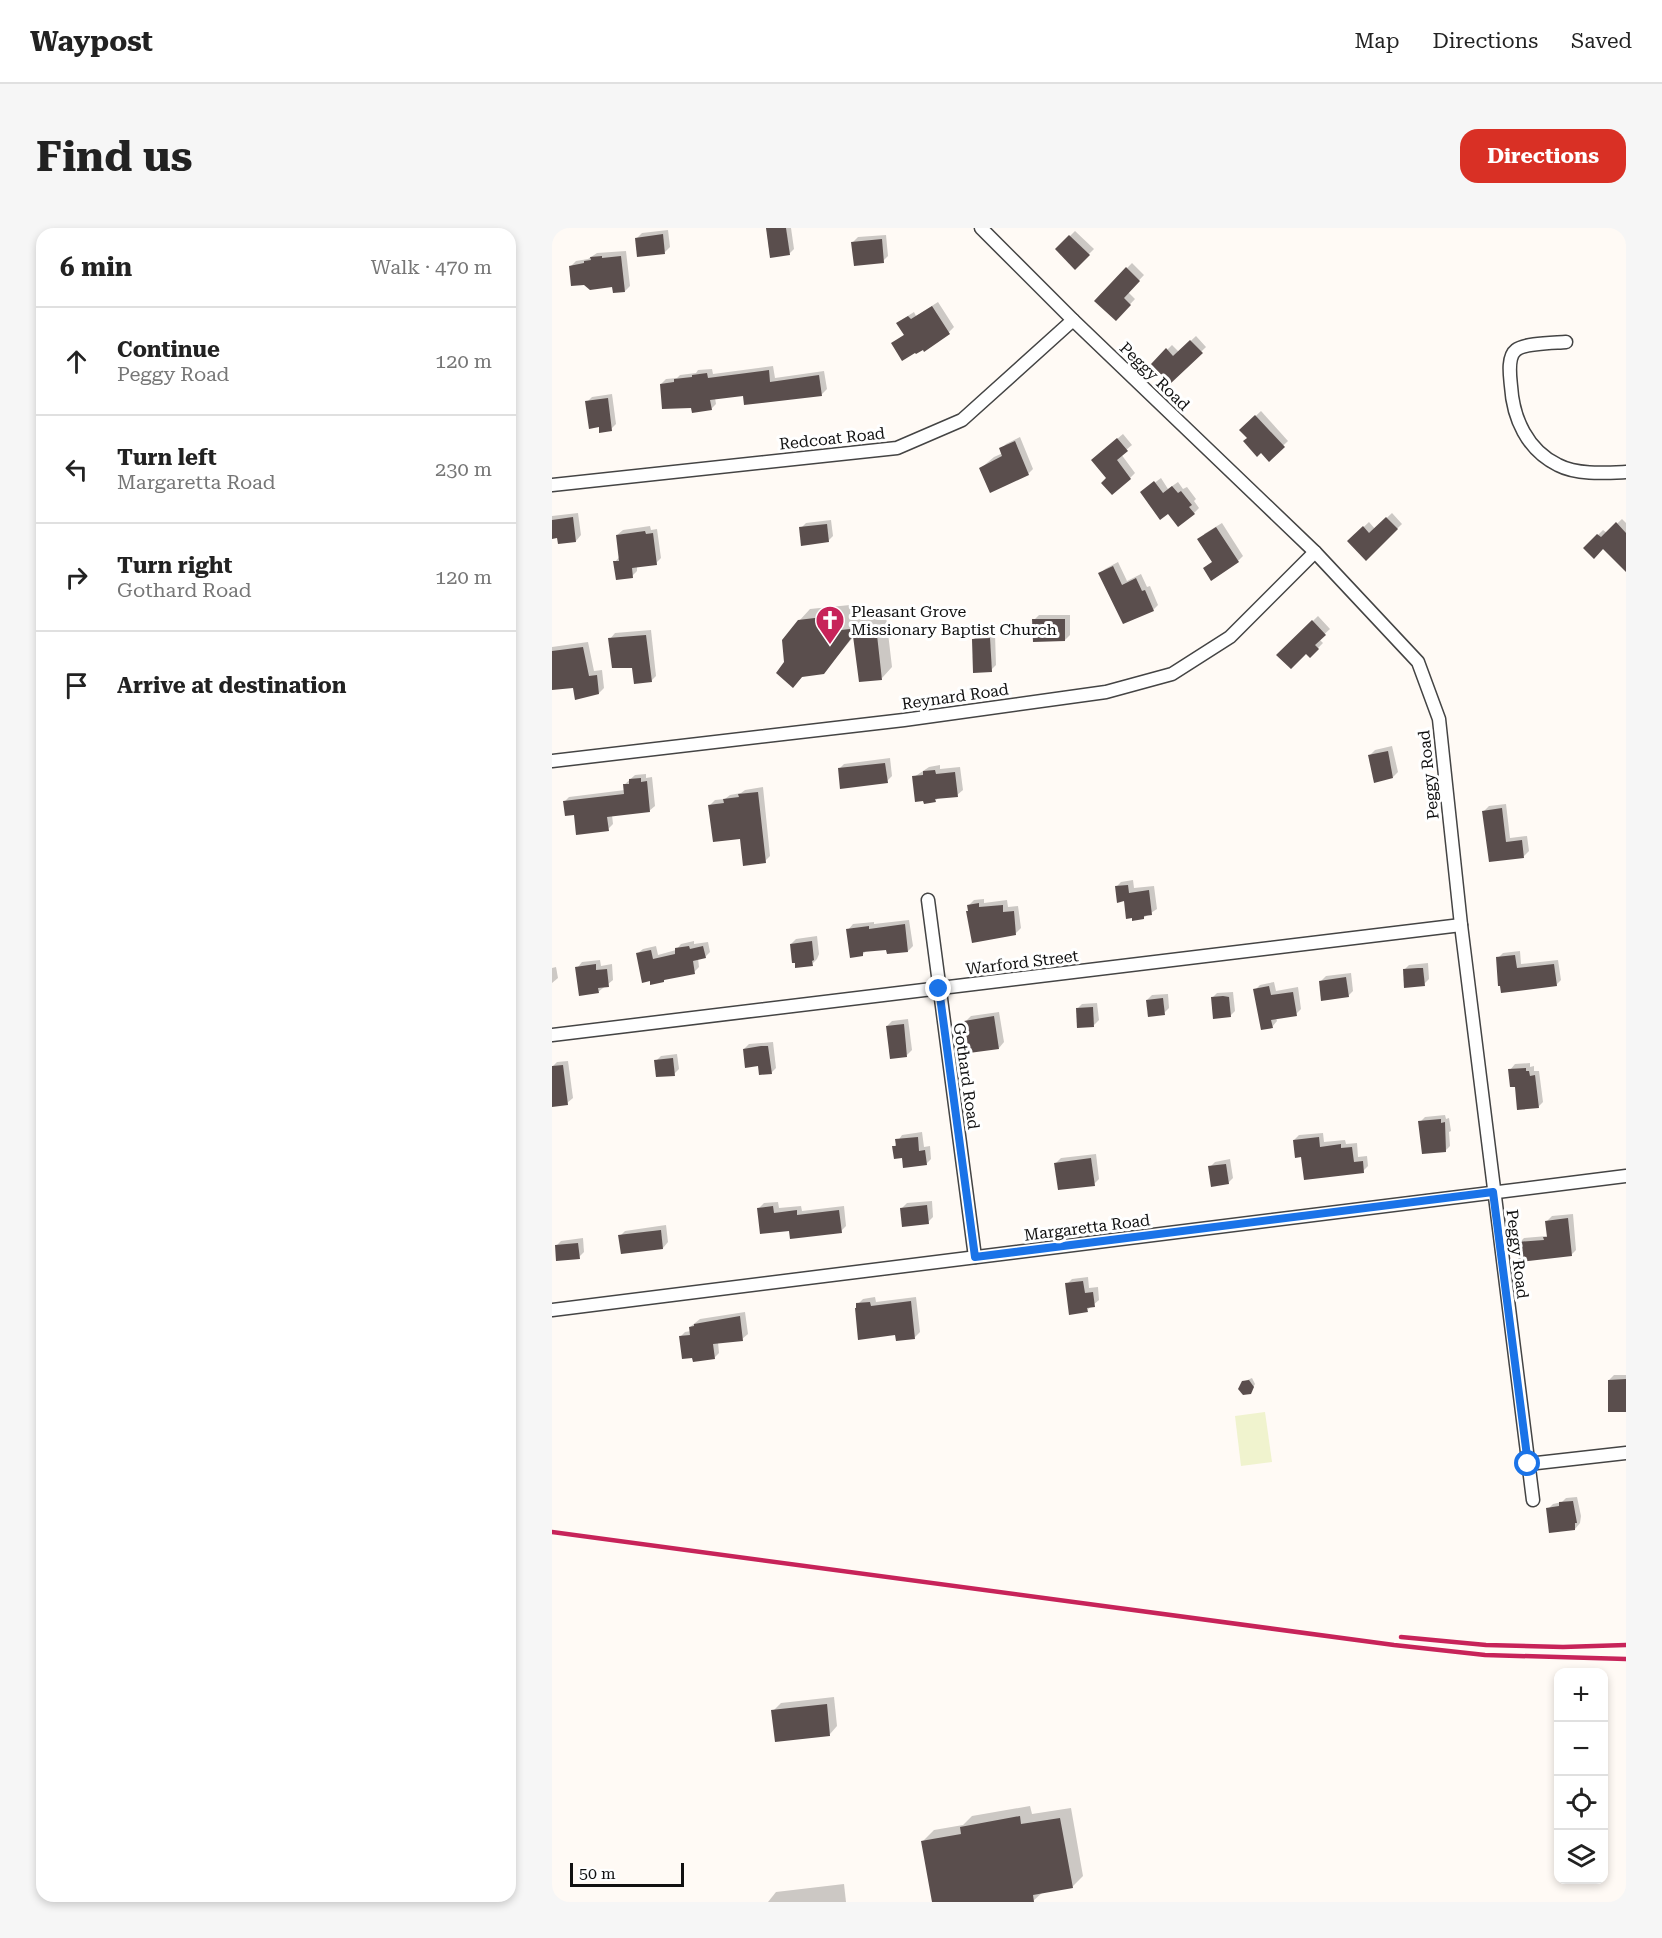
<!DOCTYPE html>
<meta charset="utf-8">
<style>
body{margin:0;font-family:"Roboto Serif",serif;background:#f6f6f6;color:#222}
.controls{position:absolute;right:18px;bottom:18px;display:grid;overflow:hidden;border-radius:12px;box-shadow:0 3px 9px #0003}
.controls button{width:54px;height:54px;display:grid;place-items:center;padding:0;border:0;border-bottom:2px solid #e0e0e0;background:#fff;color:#222;font:30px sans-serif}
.scale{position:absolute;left:18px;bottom:15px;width:114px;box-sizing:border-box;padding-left:6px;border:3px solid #111;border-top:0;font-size:16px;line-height:21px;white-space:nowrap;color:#111;-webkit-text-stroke:4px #fff;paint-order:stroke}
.stop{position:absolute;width:18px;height:18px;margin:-14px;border:4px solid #1a73e8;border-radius:50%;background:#fff}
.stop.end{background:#1a73e8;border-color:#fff;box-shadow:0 2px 6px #0008}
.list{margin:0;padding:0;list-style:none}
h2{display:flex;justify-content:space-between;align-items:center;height:78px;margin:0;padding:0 24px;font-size:26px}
h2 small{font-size:20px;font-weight:400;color:#767676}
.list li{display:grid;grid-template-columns:39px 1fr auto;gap:18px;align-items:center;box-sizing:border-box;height:108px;padding:0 24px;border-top:2px solid #e0e0e0}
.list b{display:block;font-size:22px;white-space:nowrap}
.list p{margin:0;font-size:20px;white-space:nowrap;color:#767676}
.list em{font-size:20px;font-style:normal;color:#767676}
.icon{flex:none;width:33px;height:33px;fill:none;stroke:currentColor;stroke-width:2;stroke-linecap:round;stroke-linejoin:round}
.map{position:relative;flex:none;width:1074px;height:1674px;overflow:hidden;border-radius:18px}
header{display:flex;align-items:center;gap:36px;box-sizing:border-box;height:84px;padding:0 30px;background:#fff;border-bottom:2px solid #e0e0e0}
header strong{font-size:28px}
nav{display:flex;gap:33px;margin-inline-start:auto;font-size:21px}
.intro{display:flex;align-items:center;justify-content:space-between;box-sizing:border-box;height:144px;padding:0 36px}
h1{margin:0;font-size:42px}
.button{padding:15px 27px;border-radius:18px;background:#d93025;color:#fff;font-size:21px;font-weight:700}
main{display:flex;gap:36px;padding:0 36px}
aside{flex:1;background:#fff;border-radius:18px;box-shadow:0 3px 9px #0003}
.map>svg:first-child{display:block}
.pitch{fill:#f0f3ce}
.shadow{fill:#0003}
.building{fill:#5a4e4d}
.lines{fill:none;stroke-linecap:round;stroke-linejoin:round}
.street-casing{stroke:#444;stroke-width:15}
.street{stroke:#fff;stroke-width:12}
.rail{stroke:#c72359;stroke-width:4.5}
.route{stroke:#1a73e8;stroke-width:8}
.labels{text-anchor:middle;stroke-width:6;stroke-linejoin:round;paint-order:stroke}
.street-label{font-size:16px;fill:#111;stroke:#fff}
.poi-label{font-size:16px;fill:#111;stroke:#fff;text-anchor:start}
</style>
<header>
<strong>Waypost</strong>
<nav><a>Map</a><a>Directions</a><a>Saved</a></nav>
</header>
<div class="intro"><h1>Find us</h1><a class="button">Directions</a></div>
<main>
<aside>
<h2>6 min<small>Walk · 470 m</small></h2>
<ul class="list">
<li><svg class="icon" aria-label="ahead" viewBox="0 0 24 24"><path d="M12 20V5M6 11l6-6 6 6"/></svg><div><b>Continue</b><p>Peggy Road</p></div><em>120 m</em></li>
<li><svg class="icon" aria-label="left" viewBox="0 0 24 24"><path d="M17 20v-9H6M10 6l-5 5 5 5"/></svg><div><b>Turn left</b><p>Margaretta Road</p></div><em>230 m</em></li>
<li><svg class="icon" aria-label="right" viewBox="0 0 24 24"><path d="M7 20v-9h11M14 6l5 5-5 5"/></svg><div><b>Turn right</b><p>Gothard Road</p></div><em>120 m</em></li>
<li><svg class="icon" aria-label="arrive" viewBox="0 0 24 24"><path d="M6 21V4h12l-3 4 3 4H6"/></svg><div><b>Arrive at destination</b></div></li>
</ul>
</aside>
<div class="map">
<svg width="1074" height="1674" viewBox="0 0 1074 1674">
<rect width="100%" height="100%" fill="#fffaf5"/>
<polygon class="pitch" points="713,1184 720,1234 689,1238 683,1188"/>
<g class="shadow">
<polygon points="215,0 239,0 242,21 237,26"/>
<polygon points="116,2 118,19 113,24 85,10 90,5"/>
<polygon points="523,3 542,21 523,40 505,21"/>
<polygon points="334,7 336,28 331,33 301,14 306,9"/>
<polygon points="74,23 78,58 73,63 19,38 24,33 36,31 45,25"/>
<polygon points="580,35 592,47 576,64 583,71 564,91 544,72"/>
<polygon points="386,74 402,99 397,104 341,115 353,106 346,96 351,91 362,84 364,88"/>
<polygon points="644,108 654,119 618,154 601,136 620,117 627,124"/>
<polygon points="221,138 223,150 272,143 275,161 269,167 193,166 163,170 164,176 159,181 141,178 109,156 114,151 125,150 128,147 144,145 146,142 160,141 161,146"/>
<polygon points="60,166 64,196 59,201 35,174 40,169"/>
<polygon points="709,183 736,213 717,231 689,202"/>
<polygon points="571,206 580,217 569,226 583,245 578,250 556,250 546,227"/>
<polygon points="468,209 481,241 476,246 429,240 442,229 451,225 449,221 454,216"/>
<polygon points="609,250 616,261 626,254 631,261 635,259 644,271 642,273 647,280 642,285 616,284 593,262"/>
<polygon points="26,285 29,307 24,313 6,309 0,310 0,288"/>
<polygon points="840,285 850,296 814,331 797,313 817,294 823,301"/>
<polygon points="1070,291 1074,295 1074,341 1051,319 1033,320 1051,302 1055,305"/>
<polygon points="279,292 281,308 276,313 249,300 254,295"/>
<polygon points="670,295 691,328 686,333 662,333 652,306"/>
<polygon points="98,298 99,302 105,301 109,330 104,335 85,338 85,343 80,348 63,334 68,328 65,307 71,302"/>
<polygon points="566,334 575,353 589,346 595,359 598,358 606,377 601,382 548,346 553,341"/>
<polygon points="298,377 300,392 334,388 340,439 330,450 303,407 271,445 252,447 241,458 234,435 247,393 258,381"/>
<polygon points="487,387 518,387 518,407 513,412 482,392"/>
<polygon points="766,388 778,401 767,411 771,415 758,428 754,424 726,427"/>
<polygon points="99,402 104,448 99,453 82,438 58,411 63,405"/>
<polygon points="427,406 443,406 444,437 439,442 422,411"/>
<polygon points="36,414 42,443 50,442 52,460 47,465 22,459 0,461 0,419"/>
<polygon points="840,518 846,544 841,549 818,527 823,522"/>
<polygon points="338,530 340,548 335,553 287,541 292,536"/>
<polygon points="388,537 388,541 408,539 411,562 405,567 386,570 383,573 362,549 377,539"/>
<polygon points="94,546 94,550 100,549 103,578 97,583 60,587 61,596 56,601 23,585 12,574 17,569 73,562 72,557 83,547"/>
<polygon points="211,559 218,628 213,633 158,577 163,572 173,571 178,567 189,565 193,562"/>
<polygon points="954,576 958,610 975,608 977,623 972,628 938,633 932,583 937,578"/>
<polygon points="581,652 582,660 602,658 605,681 591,690 573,672 564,659 569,654"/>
<polygon points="432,671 432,675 455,672 456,679 466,678 469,700 464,705 417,682 417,677 422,672"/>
<polygon points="357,692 361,718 356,723 336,720 315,722 311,726 296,702 301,696 322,694 322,696"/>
<polygon points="265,708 267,726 265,731 260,736 239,716 244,711"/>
<polygon points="142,713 142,716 156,714 158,724 153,729 146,730 147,739 142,744 114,750 111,753 85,726 91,721 104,718 106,727 124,722 129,716"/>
<polygon points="968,723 969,736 1006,732 1009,752 1004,757 950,764 946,730 951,725"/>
<polygon points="48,732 49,738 60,736 61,752 46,764 25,740 30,734"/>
<polygon points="876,735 877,751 872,756 852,742 857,737"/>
<polygon points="4,739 6,750 0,755 0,740"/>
<polygon points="799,745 801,763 796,768 769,753 774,748"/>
<polygon points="722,754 724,763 746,759 749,781 744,786 724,790 725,793 720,799 703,762 708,757"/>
<polygon points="681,764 683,783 678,788 660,770 665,765"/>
<polygon points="616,766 617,780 612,785 595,772 600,767"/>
<polygon points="545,775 547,792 542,797 525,781 530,776"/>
<polygon points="447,784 452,814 447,820 414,793 419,788"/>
<polygon points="356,791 360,822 355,827 335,798 340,793"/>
<polygon points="221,814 224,840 219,845 207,837 192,821 197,816"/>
<polygon points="125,826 127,841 122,846 104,833 109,828"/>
<polygon points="16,833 21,870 15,875 0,877 0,839 5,834"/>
<polygon points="978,835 978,839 982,838 982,843 987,843 991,874 986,879 964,857 958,842 963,836"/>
<polygon points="893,887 894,891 897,890 899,903 897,904 898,918 893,923 868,894 873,889"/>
<polygon points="370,904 372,919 378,918 379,931 374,936 351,928 342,919 350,907"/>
<polygon points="771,905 772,914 793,912 794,916 805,915 806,929 815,928 816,938 811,943 751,928 742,912 747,907"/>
<polygon points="544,926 547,951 542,956 504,935 509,930"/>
<polygon points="678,931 681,950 676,955 658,939 663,934"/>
<polygon points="380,973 381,989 376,994 350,980 355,975"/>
<polygon points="226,974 227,980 249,978 250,983 292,978 294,998 289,1003 239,1001 207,980 212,975"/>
<polygon points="1021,986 1024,1022 1019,1027 967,1015 972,1010 995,1008 995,993 1000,988"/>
<polygon points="114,997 116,1014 111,1020 68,1008 73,1003"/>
<polygon points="31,1010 32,1024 27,1029 4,1018 9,1013"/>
<polygon points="536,1049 537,1060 546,1059 547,1072 535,1082 515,1056 520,1051"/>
<polygon points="323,1069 324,1074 364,1069 368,1104 363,1109 345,1106 306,1076 311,1071"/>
<polygon points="193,1084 196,1106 190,1111 166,1114 167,1125 162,1130 128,1109 133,1104 139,1103 138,1099 148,1091"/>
<polygon points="1062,1147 1074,1147 1074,1182 1057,1152"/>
<polygon points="700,1150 703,1156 698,1165 691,1154"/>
<polygon points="1025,1269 1029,1288 1028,1295 1023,1301 996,1281 1001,1276 1010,1274 1014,1270"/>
<polygon points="282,1469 285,1498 278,1506 221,1483 229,1475"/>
<polygon points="478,1578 480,1586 519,1580 531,1648 520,1659 491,1664 481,1673 476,1674 381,1674 371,1613 382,1602 411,1597 420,1588"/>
<polygon points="292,1656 294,1674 216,1674 224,1664"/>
</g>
<g class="building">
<polygon points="214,0 234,0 238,27 218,30"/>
<polygon points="111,6 113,26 85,29 83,10"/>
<polygon points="517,7 538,27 523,42 503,21"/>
<polygon points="330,11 332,35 302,38 299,14"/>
<polygon points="50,28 50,30 69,28 73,64 61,65 60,59 38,62 32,57 19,58 17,38 32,35 32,33 39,32 38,29"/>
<polygon points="574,39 588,53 572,70 579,77 564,93 542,73"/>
<polygon points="380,78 398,106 372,124 371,122 364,126 363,125 350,133 339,115 352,107 344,95 356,88 359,91"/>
<polygon points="638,112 651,125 618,156 599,136 614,120 621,128"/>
<polygon points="217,142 218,154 267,147 270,168 192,177 191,168 158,172 160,182 140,185 139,180 110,181 108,156 122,154 122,151 140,149 140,147 155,145 156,150"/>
<polygon points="56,170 60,203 47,205 47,199 37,201 33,173"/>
<polygon points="703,187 733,219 717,234 709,225 705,229 691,213 695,210 687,202"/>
<polygon points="565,210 576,223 565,232 579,251 560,267 549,255 554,250 539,232"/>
<polygon points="463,213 477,247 438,265 427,240 450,228 447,220"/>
<polygon points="602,253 611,265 620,258 626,265 629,263 640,277 637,279 643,286 626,299 616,286 608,292 588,264"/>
<polygon points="21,289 24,314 6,316 5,310 0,311 0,292"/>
<polygon points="834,289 846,301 814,333 795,313 811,298 817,305"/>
<polygon points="1064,294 1074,305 1074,344 1051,321 1042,331 1031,320 1045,306 1049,309"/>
<polygon points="275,296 277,314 249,318 247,299"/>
<polygon points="664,299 687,334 659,353 651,340 660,334 645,311"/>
<polygon points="93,303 94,306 101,305 105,337 80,340 81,350 64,352 61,333 67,333 64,307"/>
<polygon points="561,338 570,357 584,350 590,363 593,362 602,383 571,396 546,345"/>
<polygon points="288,387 289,402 324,398 330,452 307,454 301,408 272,446 250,449 241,460 224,445 232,434 230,412 246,392"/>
<polygon points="480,391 513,391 513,413 481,414"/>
<polygon points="760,392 774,407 763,417 767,421 758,430 754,426 739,441 724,427"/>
<polygon points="94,407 100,454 82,456 80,440 60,440 56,410"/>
<polygon points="438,410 440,444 421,445 420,411"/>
<polygon points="31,419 37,448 45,447 47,466 23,472 21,460 0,462 0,423"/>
<polygon points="836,523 841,550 822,555 816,527"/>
<polygon points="333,535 336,555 288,561 286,540"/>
<polygon points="383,542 384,546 403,544 406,569 383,571 384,574 372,576 371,573 363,574 360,548 371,547 371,543"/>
<polygon points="89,550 89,554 95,553 98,584 55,589 57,603 24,607 22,587 13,588 11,573 72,566 71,556 77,556 77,551"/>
<polygon points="206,564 214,635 191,638 188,611 161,614 156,577 172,575 171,571 187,569 186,566"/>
<polygon points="950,580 954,614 970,612 972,630 937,634 930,583"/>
<polygon points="576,657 577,665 597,662 600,687 592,688 592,691 580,693 580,690 574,691 572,673 565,675 563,658"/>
<polygon points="427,675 427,679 451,677 451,684 462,683 464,707 420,715 414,683 416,683 415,677"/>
<polygon points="353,696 356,724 335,726 334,722 311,724 311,728 298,730 294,701 317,698 317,701"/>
<polygon points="260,713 262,732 260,733 261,738 243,740 243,735 240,735 238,716"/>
<polygon points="137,718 138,721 151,718 154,730 141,733 143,746 112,752 112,754 98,757 98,753 90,755 84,725 99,722 101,731 123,726 123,720"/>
<polygon points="963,727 965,740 1002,736 1005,758 949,765 948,758 946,758 944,729"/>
<polygon points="44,736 44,742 55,741 57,759 46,760 47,765 27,768 23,739"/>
<polygon points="866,740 871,740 873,758 852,760 851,741"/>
<polygon points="794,749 797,769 769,773 767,753"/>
<polygon points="717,758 719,767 741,764 745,788 719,792 721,800 709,802 701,761"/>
<polygon points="671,768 677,769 679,789 661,791 659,769"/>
<polygon points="611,770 613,787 596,789 594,772"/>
<polygon points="541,779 542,799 525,800 524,780"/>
<polygon points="442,788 447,821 417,825 412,793"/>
<polygon points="352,796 355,829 338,831 334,798"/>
<polygon points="209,818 216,818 220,846 207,847 206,838 193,840 191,821"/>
<polygon points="121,830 123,848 104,849 102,832"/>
<polygon points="11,837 16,877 0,879 0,838"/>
<polygon points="974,840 974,843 977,843 978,848 983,847 987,880 965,882 963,859 958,859 956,841"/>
<polygon points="889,891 889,895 893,894 894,924 870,926 866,893"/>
<polygon points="366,909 367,923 373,922 375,937 351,940 350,930 342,931 340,918 344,918 343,911"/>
<polygon points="767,909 768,919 789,916 789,920 800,919 802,934 811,933 812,945 752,952 749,929 743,930 741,912"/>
<polygon points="539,930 543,958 506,962 502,935"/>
<polygon points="674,936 677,956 659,959 656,938"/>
<polygon points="375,977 377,996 350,999 348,980"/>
<polygon points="221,978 222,985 245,982 245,987 287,982 290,1005 238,1011 237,1003 208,1006 205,980"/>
<polygon points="1016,990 1020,1028 967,1034 965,1014 992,1012 991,1009 995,1009 993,993"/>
<polygon points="109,1002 111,1021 69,1026 66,1007"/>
<polygon points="26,1015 28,1031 4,1033 3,1017"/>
<polygon points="531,1053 533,1065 541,1064 543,1079 535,1080 536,1084 517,1087 513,1055"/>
<polygon points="359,1073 363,1111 344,1113 343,1107 306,1112 303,1080 304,1080 304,1075 318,1074 319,1078"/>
<polygon points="188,1088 191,1113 161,1116 163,1131 141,1134 140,1130 130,1131 127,1108 138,1107 137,1099 142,1098 142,1096"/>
<polygon points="1074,1151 1074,1184 1056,1184 1056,1152"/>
<polygon points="697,1152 702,1159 699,1166 691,1167 686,1161 690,1153"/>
<polygon points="1021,1273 1025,1295 1023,1295 1023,1302 997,1305 994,1280 1007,1278 1007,1274"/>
<polygon points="275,1476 278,1508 223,1514 219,1482"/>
<polygon points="468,1588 469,1596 508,1590 521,1660 481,1667 482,1674 380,1674 369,1613 409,1606 408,1599"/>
</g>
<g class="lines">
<g class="street-casing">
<g id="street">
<polyline points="429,0 521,92 763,324 866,434 887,491 909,697 981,1272"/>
<path d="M1014 114C1002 115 972 115 964 122 955 129 958 148 959 158 961 190 975 222 1006 237 1025 247 1053 245 1074 244"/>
<polyline points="0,257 345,220 410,192 521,92"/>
<polyline points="0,533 352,492 554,464 620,446 678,409 763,324"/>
<polyline points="376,672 423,1029"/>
<polyline points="0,807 909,697"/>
<polyline points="0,1082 1074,948"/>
<polyline points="976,1236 1074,1225"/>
</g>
</g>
<use href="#street" class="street"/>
<g class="rail">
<polyline points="0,1304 842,1417 933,1427 1074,1431"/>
<polyline points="849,1409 934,1417 1011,1419 1074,1417"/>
</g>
</g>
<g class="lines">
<polyline class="route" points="387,761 423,1029 941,964 976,1236"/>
</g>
<defs>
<g id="church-pin" transform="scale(1.5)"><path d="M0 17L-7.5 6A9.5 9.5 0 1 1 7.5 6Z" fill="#c72359" stroke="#fff"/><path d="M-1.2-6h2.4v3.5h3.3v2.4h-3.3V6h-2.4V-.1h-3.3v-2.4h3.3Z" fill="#fff"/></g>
</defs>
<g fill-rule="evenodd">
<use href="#church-pin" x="278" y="392"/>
</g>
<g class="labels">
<g class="street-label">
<text transform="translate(603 148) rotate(44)" y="6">Peggy Road</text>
<text transform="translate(280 210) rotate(-6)" y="6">Redcoat Road</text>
<text transform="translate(403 468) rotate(-8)" y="6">Reynard Road</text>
<text transform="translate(876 547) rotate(-96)" y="6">Peggy Road</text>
<text transform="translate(470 734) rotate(-7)" y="6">Warford Street</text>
<text transform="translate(415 848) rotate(82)" y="6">Gothard Road</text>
<text transform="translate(535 999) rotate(-7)" y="6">Margaretta Road</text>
<text transform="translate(966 1026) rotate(83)" y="6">Peggy Road</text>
</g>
<g class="poi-label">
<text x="299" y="389">Pleasant Grove<tspan x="299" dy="18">Missionary Baptist Church</tspan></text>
</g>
</g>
</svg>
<div class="controls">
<button>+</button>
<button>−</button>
<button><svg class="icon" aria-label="locate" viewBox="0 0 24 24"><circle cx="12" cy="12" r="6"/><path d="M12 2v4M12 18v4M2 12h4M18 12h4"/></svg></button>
<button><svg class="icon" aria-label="layers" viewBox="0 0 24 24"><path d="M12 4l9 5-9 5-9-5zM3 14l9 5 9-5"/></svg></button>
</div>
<div class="scale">50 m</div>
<div class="stop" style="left:976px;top:1236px"></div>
<div class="stop end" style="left:387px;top:761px"></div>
</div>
</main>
